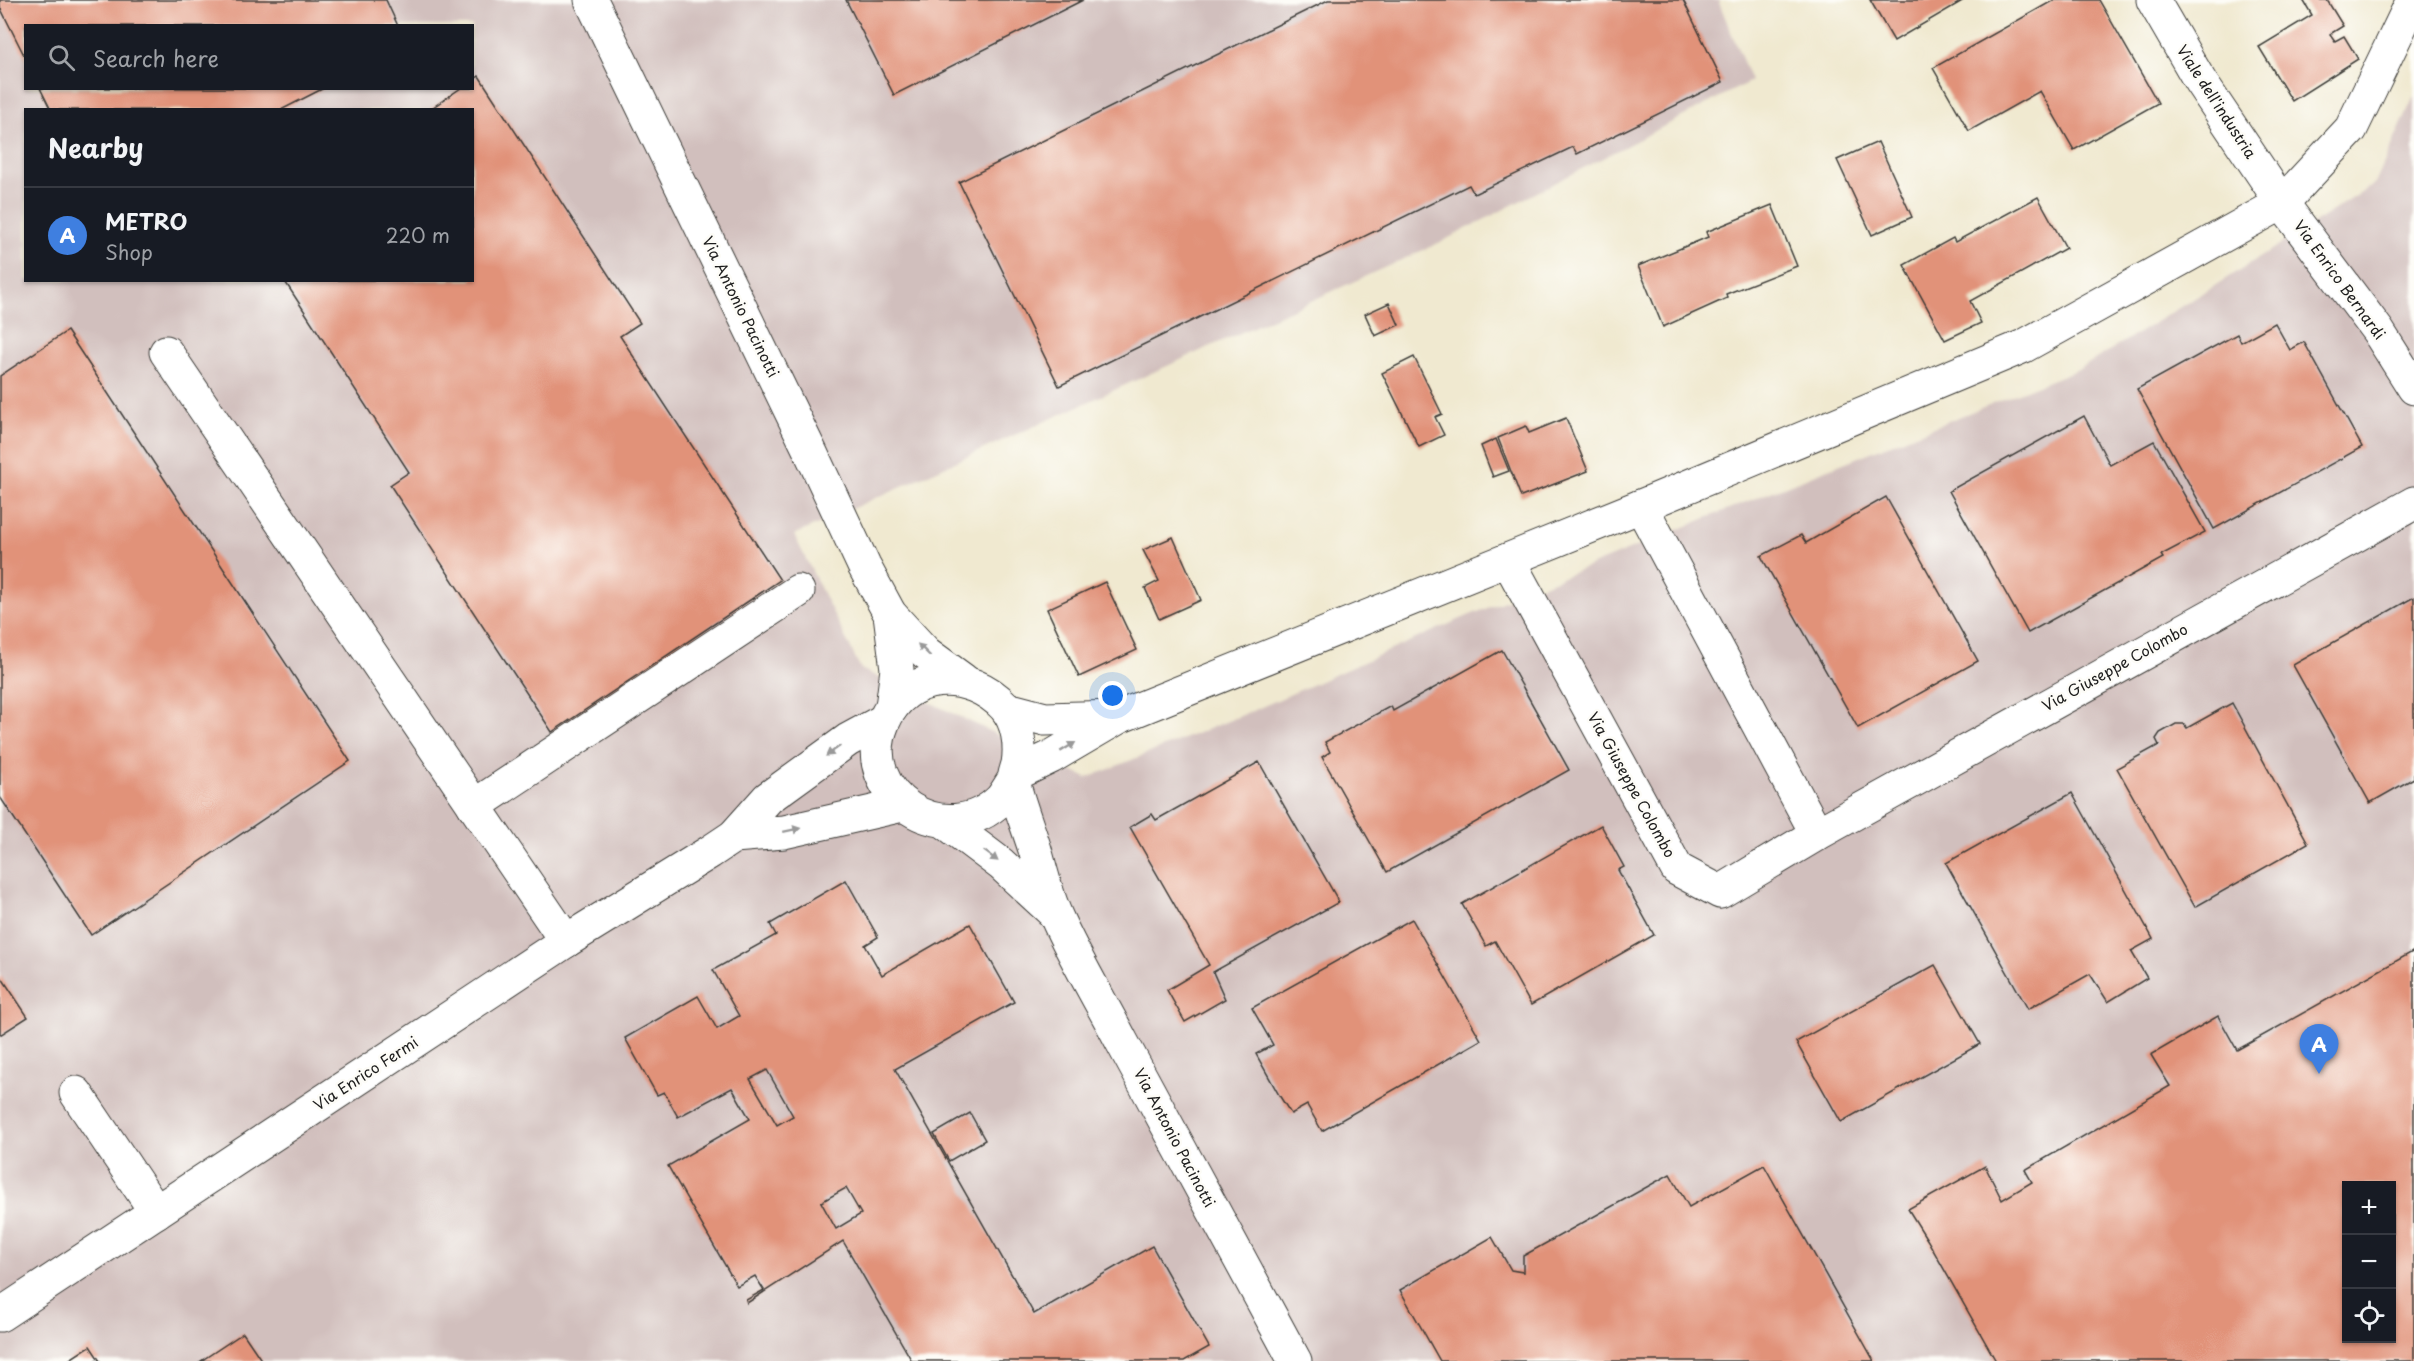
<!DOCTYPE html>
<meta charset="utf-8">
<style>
body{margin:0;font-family:"Playpen Sans",sans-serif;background:#20242c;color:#f1f3f6}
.controls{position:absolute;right:18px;bottom:18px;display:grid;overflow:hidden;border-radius:0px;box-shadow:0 2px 4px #0004}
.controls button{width:54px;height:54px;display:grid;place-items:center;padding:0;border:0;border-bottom:2px solid #363941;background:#171b24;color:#f1f3f6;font:30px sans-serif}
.you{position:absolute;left:1113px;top:696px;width:21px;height:21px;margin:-15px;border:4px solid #fff;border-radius:50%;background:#1a73e8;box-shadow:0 0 0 9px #1a73e833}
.badge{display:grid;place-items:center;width:39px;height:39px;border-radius:50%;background:#ea580c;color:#fff;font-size:20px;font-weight:700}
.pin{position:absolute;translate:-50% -50px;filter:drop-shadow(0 2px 3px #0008)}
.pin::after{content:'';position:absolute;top:32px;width:21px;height:18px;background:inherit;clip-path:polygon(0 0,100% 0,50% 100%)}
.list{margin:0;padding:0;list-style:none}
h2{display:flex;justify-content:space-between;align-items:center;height:78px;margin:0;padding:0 24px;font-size:26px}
h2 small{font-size:20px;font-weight:400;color:#9ea1a6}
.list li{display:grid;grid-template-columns:39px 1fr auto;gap:18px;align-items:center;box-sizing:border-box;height:96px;padding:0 24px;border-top:2px solid #363941}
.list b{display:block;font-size:22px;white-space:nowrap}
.list p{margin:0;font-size:20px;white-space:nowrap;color:#9ea1a6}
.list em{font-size:20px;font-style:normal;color:#9ea1a6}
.icon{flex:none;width:33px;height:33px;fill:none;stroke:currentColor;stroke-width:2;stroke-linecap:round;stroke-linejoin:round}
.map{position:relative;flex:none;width:2414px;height:1361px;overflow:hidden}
.search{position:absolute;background:#171b24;box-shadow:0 2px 4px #0004;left:24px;top:24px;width:450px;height:66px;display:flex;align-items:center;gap:15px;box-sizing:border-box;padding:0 21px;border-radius:0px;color:#9ea1a6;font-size:22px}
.panel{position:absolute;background:#171b24;box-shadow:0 2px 4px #0004;left:24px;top:108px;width:450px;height:174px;border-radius:0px}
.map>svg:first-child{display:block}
.industrial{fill:#d1bfbd;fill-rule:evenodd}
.building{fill:#e19279;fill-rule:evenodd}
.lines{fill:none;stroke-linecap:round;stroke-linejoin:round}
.minor-casing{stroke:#3c3b37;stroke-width:35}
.minor{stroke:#fff;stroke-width:33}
.oneway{fill:#999}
.labels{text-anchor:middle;stroke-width:5;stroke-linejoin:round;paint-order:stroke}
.street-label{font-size:15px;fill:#1c1c1c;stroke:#fdfcf7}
</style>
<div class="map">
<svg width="2414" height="1361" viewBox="0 0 2414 1361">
<rect width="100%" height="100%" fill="#fdfcf7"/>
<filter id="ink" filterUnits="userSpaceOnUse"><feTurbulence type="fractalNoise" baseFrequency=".0167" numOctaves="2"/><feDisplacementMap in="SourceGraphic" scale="12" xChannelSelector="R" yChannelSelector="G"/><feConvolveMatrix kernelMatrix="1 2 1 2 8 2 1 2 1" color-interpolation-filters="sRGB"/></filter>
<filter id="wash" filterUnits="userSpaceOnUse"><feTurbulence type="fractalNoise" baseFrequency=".008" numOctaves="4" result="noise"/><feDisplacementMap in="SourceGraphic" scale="24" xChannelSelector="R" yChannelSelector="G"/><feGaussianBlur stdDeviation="1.35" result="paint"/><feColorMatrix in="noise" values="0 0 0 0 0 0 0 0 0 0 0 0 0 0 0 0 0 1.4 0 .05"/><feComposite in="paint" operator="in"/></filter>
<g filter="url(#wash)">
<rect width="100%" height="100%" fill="#f0e9d0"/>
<path class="industrial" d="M0 0H1718L1751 81 1441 242 794 535 861 669 1087 778 1250 712 1463 618 1721 512 2081 368 2208 290 2375 184 2414 96V1361H0ZM26 26H472V88H26ZM26 110H472V280H26ZM2346 1186H2392V1338H2346Z"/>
<g id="blocks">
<g class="building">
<polygon points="0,0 386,0 398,26 26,26 26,59 0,7"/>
<polygon points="846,0 1083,0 894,95"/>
<polygon points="1328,0 1683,0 1723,82 1577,154 1573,147 1474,194 1469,185 1059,386 959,182"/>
<polygon points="1870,0 1964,0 1894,41"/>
<polygon points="2054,0 2099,0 2158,103 2074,150 2040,91 1969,131 1933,68"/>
<polygon points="2303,0 2327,0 2343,26 2330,34 2335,41 2344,36 2358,59 2292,101 2259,47 2312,15"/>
<polygon points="479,76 640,323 620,336 780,580 552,732 390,485 409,472 284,280 472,280 472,110 429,110 461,88 472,88 472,81"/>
<polygon points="40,88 324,88 281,110 51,110"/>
<polygon points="1878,142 1912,217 1872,235 1837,160"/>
<polygon points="2038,197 2066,248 1970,301 1981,323 1945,340 1904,265 1953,238 1955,242"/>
<polygon points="1772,205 1797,266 1726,294 1727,298 1663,327 1638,266 1708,237 1706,232"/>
<polygon points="1389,303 1399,325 1375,336 1365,314"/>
<polygon points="2275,323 2290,350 2304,342 2362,447 2214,529 2137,389 2237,334 2241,342"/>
<polygon points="67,331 350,761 91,935 0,797 0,376"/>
<polygon points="1414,357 1442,414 1435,417 1444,435 1419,447 1382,373"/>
<polygon points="2084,416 2110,465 2154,441 2205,532 2161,555 2163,558 2028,633 1949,491"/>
<polygon points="1566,418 1588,471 1521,497 1498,438 1526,426 1529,433"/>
<polygon points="1496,439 1509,471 1493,477 1481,446"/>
<polygon points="1886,497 1978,661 1858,728 1761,556 1801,535 1806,543"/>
<polygon points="1173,537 1201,600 1159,619 1145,588 1159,581 1143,550"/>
<polygon points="1105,582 1137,650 1079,677 1047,609"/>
<polygon points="2414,597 2414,778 2370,803 2293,665"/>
<polygon points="1502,650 1569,770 1387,872 1322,757 1330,752 1325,742 1391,706 1393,711"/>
<polygon points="2232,703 2308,843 2195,907 2117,768 2159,745 2156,739 2160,733 2176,724 2184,724 2187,728"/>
<polygon points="1259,762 1339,902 1213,972 1225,999 1185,1022 1167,990 1209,965 1130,827 1152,814 1156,820"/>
<polygon points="2072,793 2153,939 2131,951 2147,978 2108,1002 2090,974 2028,1009 1946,863"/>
<polygon points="1601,825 1624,867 1618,870 1654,935 1531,1005 1495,941 1486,946 1462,904"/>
<path d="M846 880 878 937 865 945 882 975 970 924 1014 1002 895 1069 1034 1314 1152 1246 1209 1347 1184 1361H912L843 1241 747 1303 746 1300 764 1290 755 1276 737 1286 668 1166 750 1119 732 1088 678 1117 664 1092 657 1095 625 1038 698 996 717 1029 739 1016 713 970 776 935 770 924ZM767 1070 793 1116 777 1125 750 1079ZM846 1188 861 1214 836 1229 821 1202Z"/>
<polygon points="1412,919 1481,1040 1322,1131 1307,1105 1291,1114 1279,1095 1256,1054 1273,1045 1252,1008"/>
<path d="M2414 951V1361H1996L1928 1241 1908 1209 1985 1166 2002 1200 2032 1182 2025 1170 2170 1086 2151 1055 2218 1016 2237 1050ZM2346 1185 2392 1186V1338H2346Z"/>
<polygon points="1935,965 1980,1044 1841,1122 1796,1042"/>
<polygon points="0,975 28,1017 0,1035"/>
<polygon points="970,1113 985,1140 949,1161 934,1134"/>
<polygon points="1764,1165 1874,1361 1440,1361 1400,1290 1492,1237 1511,1270 1523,1272 1523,1256 1670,1174 1689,1207"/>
<polygon points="243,1333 262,1361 201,1361"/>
<polygon points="90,1346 100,1361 67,1361"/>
</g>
</g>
</g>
<g filter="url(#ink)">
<use href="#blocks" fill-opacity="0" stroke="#3c3b37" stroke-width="1.5"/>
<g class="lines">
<g class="minor-casing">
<g id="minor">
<polyline points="591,0 811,453 864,566 890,614 926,653 963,680"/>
<polyline points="2153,0 2200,81 2282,203 2378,331 2414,388"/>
<polyline points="166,352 566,941"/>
<polyline points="1641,506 1817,834 2414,503"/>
<polyline points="1508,560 1677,869 1720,892 1817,834"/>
<polyline points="890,614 897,669 892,707"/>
<polyline points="1007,709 1045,719 1117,717"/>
<polyline points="1016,774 1051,757 1119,717 1641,506 2024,346 2282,203 2351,129 2413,0"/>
<path d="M1013 781C1009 787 1005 794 1001 799 946 854 853 795 883 723 905 670 969 668 1005 707 1018 722 1021 745 1018 764 1016 771 1013 778 1014 785 1020 808 1029 830 1036 853 1042 874 1047 896 1056 916 1075 959 1100 1000 1122 1042 1179 1149 1237 1255 1295 1361"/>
<polyline points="474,806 798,591"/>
<polyline points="944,821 1001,864 1054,913"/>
<polyline points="734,836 784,832 903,805"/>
<polyline points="76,1093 156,1212"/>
<polyline points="0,1315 566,941 710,852 734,836 768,798 848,740 883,721"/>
</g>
</g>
<use href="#minor" class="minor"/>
</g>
<defs><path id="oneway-solid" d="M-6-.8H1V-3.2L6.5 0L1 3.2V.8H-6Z" transform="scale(1.5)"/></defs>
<g class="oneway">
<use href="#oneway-solid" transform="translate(924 650) rotate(-136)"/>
<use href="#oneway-solid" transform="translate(1068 747) rotate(-31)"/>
<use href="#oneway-solid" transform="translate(833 751) rotate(144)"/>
<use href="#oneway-solid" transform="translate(792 830) rotate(-12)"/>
<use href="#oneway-solid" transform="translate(991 856) rotate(37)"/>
</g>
</g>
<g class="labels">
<g class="street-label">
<text transform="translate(2216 102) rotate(57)" y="5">Viale dell'industria</text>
<text transform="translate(2339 280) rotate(54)" y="5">Via Enrico Bernardi</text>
<text transform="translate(740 307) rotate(64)" y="5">Via Antonio Pacinotti</text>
<text transform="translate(2115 668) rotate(-29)" y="5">Via Giuseppe Colombo</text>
<text transform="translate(1631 785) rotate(61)" y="5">Via Giuseppe Colombo</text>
<text transform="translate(366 1074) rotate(-33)" y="5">Via Enrico Fermi</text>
<text transform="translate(1174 1138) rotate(62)" y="5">Via Antonio Pacinotti</text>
</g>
</g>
</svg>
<div class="controls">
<button>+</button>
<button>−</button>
<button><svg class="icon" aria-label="locate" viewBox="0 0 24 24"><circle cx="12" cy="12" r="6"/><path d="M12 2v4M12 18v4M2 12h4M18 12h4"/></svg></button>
</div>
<div class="you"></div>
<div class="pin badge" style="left:2319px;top:1074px;background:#3f7fe0">A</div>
<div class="search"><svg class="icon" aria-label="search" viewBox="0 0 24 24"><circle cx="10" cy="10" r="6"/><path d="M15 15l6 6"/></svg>Search here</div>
<section class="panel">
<h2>Nearby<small></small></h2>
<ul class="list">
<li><span class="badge" style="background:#3f7fe0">A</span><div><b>METRO</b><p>Shop</p></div><em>220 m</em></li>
</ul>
</section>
</div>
